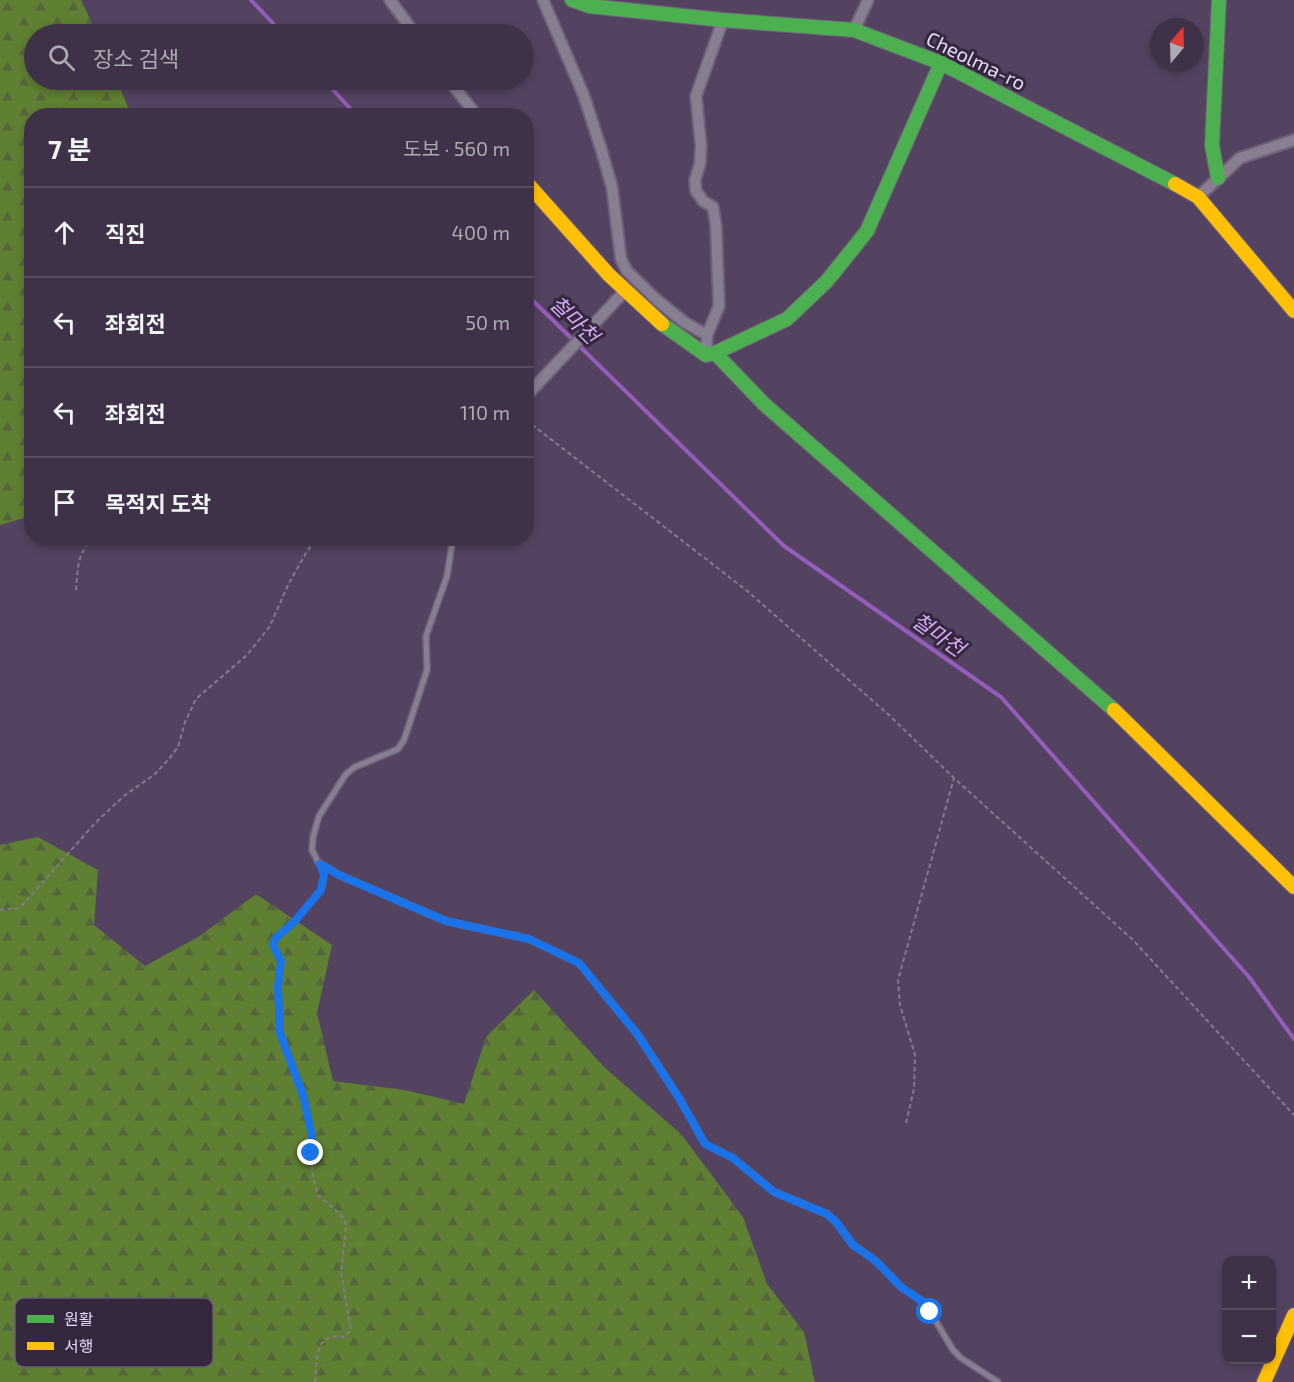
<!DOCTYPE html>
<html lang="ko">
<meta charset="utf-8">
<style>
body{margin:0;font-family:"Exo 2","Noto Sans KR",sans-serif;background:#4a3e52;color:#f1f3f6}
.controls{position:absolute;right:18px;bottom:18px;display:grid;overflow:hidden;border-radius:12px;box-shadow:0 3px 9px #0003}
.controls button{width:54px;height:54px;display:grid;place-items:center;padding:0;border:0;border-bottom:2px solid #584d60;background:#3f3248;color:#f1f3f6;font:30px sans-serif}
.compass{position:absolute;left:1150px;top:18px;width:54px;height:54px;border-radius:50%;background:#3f3248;box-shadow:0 3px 9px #0003;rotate:19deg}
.stop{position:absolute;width:18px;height:18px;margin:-14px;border:4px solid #1a73e8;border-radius:50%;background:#fff}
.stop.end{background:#1a73e8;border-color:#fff;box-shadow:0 2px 6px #0008}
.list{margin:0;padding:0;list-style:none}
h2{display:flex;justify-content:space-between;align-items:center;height:78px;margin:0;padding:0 24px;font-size:26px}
h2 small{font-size:20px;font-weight:400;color:#adaab4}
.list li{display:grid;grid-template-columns:39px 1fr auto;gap:18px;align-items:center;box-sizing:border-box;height:90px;padding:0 24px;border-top:2px solid #584d60}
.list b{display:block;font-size:22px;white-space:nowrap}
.list em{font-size:20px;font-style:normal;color:#adaab4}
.icon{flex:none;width:33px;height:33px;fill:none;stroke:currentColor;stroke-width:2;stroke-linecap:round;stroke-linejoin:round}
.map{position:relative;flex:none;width:1294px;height:1382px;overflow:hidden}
.search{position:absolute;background:#3f3248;box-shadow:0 3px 9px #0003;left:24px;top:24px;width:510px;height:66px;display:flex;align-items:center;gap:15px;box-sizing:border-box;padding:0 21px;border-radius:33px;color:#adaab4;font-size:22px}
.panel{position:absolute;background:#3f3248;box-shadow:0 3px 9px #0003;left:24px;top:108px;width:510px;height:438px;border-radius:24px}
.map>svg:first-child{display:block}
.forest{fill:url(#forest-firs)}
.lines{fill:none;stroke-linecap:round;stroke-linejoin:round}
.stream{stroke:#955cbc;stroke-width:4}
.lane-casing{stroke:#6f6079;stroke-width:8}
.street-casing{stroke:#6f6079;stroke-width:14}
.fast-casing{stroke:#6f6079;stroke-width:16}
.slow-casing{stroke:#6f6079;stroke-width:16}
.path{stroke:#857a8e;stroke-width:2;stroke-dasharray:4.5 3;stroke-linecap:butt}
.lane{stroke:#897d91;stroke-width:5}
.street{stroke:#897d91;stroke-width:10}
.fast{stroke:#4caf50;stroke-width:14}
.slow{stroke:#ffc107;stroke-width:14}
.route{stroke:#1a73e8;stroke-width:8}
.labels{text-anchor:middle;stroke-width:6;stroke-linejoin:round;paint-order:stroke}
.street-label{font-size:20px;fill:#e7d6f5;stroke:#34273e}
.water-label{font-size:21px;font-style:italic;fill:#d5aaf7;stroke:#34273e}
.key{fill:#34273e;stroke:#6a5c75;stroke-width:1.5}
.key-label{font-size:16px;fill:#e7d6f5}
</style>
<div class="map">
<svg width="1294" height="1382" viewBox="0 0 1294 1382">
<defs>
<pattern id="forest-firs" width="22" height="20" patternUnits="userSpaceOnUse" patternTransform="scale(1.5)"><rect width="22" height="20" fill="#5f7f32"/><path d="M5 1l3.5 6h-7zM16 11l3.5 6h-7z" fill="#55663c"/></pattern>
</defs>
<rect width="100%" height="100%" fill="#544360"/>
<g class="forest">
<polygon points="0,0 81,0 97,34 34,34 34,80 117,80 131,115 32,116 31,516 0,525"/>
<polygon points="38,837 98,870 94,925 145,966 200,936 256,894 332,945 317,1013 333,1081 405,1090 464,1104 486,1037 534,990 604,1067 681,1134 743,1217 767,1284 804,1332 815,1382 0,1382 0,845"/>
</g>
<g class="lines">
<g class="stream">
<polyline points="251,0 283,34"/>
<polyline points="324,80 357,116"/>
<polyline points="526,294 784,546 1001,697 1249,977 1294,1039"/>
</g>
<g class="lane-casing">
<polyline id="lane" points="453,538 447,576 426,636 427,670 404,740 398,749 355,767 346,774 319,816 313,837 312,850 318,862 339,875 446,921 529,939 579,963 638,1035 679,1098 705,1144 733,1158 774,1192 827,1214 836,1222 853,1245 876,1261 901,1287 925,1303 953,1350 961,1358 998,1382"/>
</g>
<g class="street-casing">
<g id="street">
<polyline points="390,0 415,34"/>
<polyline points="543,0 584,96 602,152 612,187 621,259 627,271 657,300 684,322 707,335"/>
<polyline points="854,30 868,0"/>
<polyline points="449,80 477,116"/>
<polyline points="1198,197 1240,158 1294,140"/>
<polyline points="706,355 707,335 719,306 716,226 713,207 703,201 696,191 695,180 700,164 701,146 696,96 723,20"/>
<polyline points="526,396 625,291"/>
</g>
</g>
<g class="fast-casing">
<g id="fast">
<polyline points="572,0 589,6 723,20 854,30 941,63 1175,184"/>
<polyline points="1218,178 1212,145 1219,0"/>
<polyline points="662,324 706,355 715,353 764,404 1114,710"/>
<polyline points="715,353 787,319 827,281 867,231 941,63"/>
</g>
</g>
<g class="slow-casing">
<g id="slow">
<polyline points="526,182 609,275 662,324"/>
<polyline points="1175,184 1198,197 1294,311"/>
<polyline points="1114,710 1294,887"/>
<polyline points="1264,1382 1294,1315"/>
</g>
</g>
<g class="path">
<polyline points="526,420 746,590 889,715 954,778 1133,940 1294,1115"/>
<path d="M76 590C78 571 76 549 96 538"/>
<polyline points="0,910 20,908 95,823 125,795 154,775 169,759 178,747 185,722 196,699 247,655 270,626 288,585 306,553 316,538"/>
<polyline points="906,1123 914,1089 915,1055 900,1005 898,980 954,778"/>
<path d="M315 1382C318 1360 313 1332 344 1337L351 1330 341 1272 346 1228 345 1222 340 1214 318 1195 313 1178 311 1153 313 1136 303 1095 280 1033 278 987 281 961 273 945 276 938 294 923 321 890 324 875"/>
</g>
<use href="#lane" class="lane"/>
<use href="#street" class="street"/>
<use href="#fast" class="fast"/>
<use href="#slow" class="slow"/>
</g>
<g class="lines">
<polyline class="route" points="311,1153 312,1136 303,1095 280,1033 278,987 281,961 273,945 276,938 294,922 321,890 324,875 320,864 339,875 446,921 529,939 579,963 638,1035 679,1098 705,1144 733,1158 774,1192 827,1214 836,1222 853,1245 876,1261 901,1287 925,1303 930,1312"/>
</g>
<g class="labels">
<g class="street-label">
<text transform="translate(976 61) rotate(26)" y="7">Cheolma-ro</text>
</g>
<g class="water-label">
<text transform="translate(574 320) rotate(44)" y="7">철마천</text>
<text transform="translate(938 635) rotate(35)" y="7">철마천</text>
</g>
</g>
<rect x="15" y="1298" width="198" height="69" rx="9" class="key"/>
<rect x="27" y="1315" width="27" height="8" fill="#4caf50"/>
<rect x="27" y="1342" width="27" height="8" fill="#ffc107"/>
<g class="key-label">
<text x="64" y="1325">원활</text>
<text x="64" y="1352">서행</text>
</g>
</svg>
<div class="controls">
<button>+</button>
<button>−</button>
</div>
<svg class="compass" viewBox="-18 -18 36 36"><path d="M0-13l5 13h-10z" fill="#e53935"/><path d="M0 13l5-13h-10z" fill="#adaab4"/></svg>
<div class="stop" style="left:930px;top:1312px"></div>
<div class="stop end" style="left:311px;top:1153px"></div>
<div class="search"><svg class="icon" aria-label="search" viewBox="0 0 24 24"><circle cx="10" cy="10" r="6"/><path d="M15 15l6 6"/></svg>장소 검색</div>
<section class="panel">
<h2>7 분<small>도보 · 560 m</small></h2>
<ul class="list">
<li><svg class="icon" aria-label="ahead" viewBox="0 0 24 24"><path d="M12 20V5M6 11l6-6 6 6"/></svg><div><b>직진</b></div><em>400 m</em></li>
<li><svg class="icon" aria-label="left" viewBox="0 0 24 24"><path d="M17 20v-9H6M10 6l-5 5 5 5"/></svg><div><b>좌회전</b></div><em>50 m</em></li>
<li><svg class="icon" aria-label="left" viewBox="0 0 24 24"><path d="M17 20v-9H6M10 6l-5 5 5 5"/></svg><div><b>좌회전</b></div><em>110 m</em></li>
<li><svg class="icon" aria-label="arrive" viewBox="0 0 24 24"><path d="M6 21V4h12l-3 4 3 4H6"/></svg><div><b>목적지 도착</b></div></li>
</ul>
</section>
</div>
